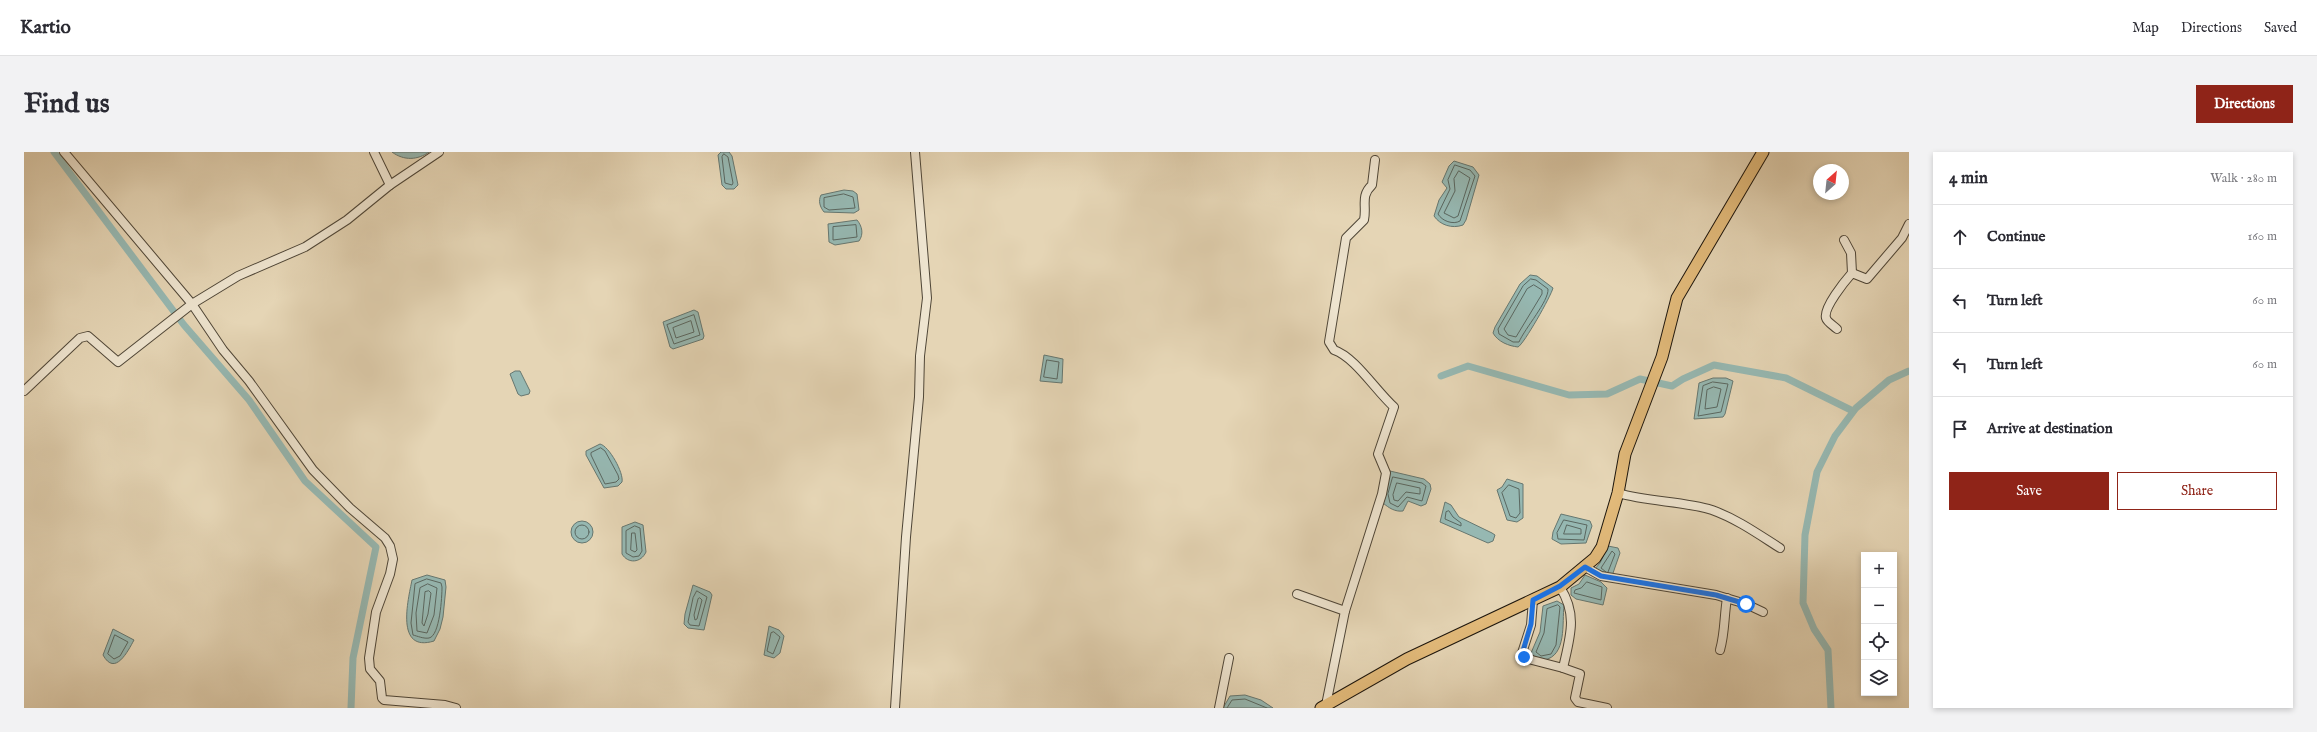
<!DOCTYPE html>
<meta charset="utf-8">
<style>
body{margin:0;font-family:"IM FELL English",serif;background:#f2f2f3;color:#2b2b33}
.controls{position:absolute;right:12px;bottom:12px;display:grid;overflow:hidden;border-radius:0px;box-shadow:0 2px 6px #0003}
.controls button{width:36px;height:36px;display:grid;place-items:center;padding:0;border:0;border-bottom:1px solid #e1e1e2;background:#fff;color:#2b2b33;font:20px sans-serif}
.compass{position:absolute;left:1789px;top:12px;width:36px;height:36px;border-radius:50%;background:#fff;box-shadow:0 2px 6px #0003;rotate:27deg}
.stop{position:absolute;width:12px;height:12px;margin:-9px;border:3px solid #1a73e8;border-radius:50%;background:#fff}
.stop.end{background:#1a73e8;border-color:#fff;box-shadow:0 1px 4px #0008}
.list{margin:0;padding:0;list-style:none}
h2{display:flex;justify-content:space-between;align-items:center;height:52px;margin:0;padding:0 16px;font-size:17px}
h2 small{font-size:13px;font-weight:400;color:#7c7c81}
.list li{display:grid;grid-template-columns:26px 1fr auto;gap:12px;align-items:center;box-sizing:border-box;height:64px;padding:0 16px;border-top:1px solid #e1e1e2}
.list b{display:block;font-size:15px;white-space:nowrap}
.list em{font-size:13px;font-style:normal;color:#7c7c81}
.actions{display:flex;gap:8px;padding:12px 16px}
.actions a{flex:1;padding:9px 0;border:1px solid #8f2418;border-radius:0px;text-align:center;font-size:14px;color:#8f2418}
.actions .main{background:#8f2418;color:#fff}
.icon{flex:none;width:22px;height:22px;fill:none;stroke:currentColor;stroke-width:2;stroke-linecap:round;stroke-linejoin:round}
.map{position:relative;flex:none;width:1885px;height:556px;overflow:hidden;border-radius:0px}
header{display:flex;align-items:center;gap:24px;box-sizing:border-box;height:56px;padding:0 20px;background:#fff;border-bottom:1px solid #e1e1e2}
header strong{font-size:19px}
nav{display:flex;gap:22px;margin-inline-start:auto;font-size:14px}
.intro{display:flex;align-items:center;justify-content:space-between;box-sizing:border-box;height:96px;padding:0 24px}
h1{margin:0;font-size:28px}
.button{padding:10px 18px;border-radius:0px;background:#8f2418;color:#fff;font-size:14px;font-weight:700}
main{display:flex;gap:24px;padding:0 24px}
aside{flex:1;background:#fff;border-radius:0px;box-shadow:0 2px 6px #0003}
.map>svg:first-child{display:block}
.water{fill:#96b8b2;stroke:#667770}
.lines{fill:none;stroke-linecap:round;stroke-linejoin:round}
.shore{stroke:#5a6760;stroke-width:1}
.canal{stroke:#96b8b2;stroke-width:7}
.minor-casing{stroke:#4f4637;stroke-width:10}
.major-casing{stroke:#1d160d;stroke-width:13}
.minor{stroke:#eee4cf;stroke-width:8}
.major{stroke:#e2ba7a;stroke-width:11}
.route{stroke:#1a73e8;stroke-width:5}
</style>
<header>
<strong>Kartio</strong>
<nav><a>Map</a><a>Directions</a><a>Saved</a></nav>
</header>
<div class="intro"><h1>Find us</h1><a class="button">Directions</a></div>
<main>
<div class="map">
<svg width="1885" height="556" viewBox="0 0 1885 556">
<rect width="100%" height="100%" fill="#e5d5b5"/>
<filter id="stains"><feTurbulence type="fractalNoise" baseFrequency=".005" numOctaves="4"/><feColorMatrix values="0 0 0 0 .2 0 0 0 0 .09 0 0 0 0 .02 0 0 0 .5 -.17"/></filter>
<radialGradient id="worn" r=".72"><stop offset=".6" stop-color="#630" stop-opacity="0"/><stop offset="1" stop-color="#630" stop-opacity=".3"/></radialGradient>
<g class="water">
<path d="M368 0H405C394 8 380 9 368 0Z"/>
<polygon points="697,0 705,0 708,4 714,33 710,37 702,37 698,33 694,3"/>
<path d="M1430 9 1449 15 1455 23 1442 68 1439 73C1428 77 1416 73 1410 64L1415 48 1423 36 1418 30 1425 14Z"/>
<path d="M820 38 829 39 833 42 835 58 830 61 800 60C796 55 794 49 797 43Z"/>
<path d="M833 68C838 74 840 82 835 89L811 93 805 90 804 72Z"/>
<path d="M1506 123 1513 124 1529 136C1527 144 1500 192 1494 195 1485 194 1474 190 1469 181L1471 175 1496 132Z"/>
<polygon points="670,158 674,160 680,184 679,187 649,197 646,195 639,170"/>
<polygon points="1020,203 1039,207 1038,231 1016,229"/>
<polygon points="491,219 496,219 506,239 505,242 497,244 494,242 486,222"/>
<polygon points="1689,226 1702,226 1709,229 1701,262 1699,265 1670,267 1675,231"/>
<path d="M576 292C585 294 600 321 598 330L594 334 580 336 562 303V299Z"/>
<path d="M1366 319 1400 327 1406 332 1407 337 1402 352 1397 354 1384 349 1379 359C1371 360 1365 356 1359 351Z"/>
<polygon points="1483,327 1499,332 1499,366 1493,370 1483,368 1473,338 1478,335"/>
<polygon points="1421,350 1427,353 1435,365 1468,381 1471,383 1469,389 1464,391 1416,370"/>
<polygon points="1537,362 1566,369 1568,374 1562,391 1537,392 1528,387 1529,380"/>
<circle cx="558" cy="380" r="11"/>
<path d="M611 370 619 373 622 400C617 411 604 412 598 402V375Z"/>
<polygon points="1584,394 1594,396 1596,401 1588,424 1570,418 1576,411"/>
<path d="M403 423 421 428 422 435 419 465 416 477 410 489C371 501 384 448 388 428Z"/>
<polygon points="1561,423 1577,430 1583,436 1579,453 1552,447 1547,443 1547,436 1555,432"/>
<polygon points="669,433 686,440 688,443 680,478 664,476 660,472 661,462"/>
<path d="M1533 449 1540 453C1538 471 1543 504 1520 508 1514 508 1510 505 1507 501L1516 480 1519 454Z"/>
<polygon points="745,474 755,478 760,484 756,501 750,506 740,503"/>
<path d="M89 477 110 488C104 499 91 525 79 503Z"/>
<polygon points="1221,543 1237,548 1249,556 1199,556 1206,544"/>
</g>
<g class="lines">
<g class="shore">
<polygon points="700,2 704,5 709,31 708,33 701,31 698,5"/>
<path d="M1431 13 1446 18 1451 24 1436 69C1429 73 1418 69 1414 62L1426 37 1424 28Z"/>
<polygon points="1435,19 1446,26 1434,64 1430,66 1420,61 1431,39 1430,27"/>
<polygon points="820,42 829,45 831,56 805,58 800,55 800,46"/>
<polygon points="832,73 833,85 809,88 809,75"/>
<path d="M1507 127 1512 128 1524 137C1525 149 1501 176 1495 190H1489L1475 182 1474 177 1499 134Z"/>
<polygon points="1510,133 1518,138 1518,142 1492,185 1484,183 1480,177 1503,137"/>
<polygon points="670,163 676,183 650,192 643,173"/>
<polygon points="667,169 670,180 652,186 649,176"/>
<polygon points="1023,208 1035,210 1033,227 1020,225"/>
<polygon points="1689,230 1704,232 1697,260 1674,264 1679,234"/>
<polygon points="1690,235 1697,237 1693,255 1681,257 1683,238"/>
<polygon points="577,296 581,299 594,323 595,327 592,330 581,332 567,303 567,301"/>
<polygon points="1369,325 1398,331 1402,334 1398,349 1383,345 1374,355 1366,351 1364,342"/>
<polygon points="1373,331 1396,336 1396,342 1382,340 1374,349 1370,348 1369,343"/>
<polygon points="1485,333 1495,337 1496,361 1492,366 1486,364 1478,341"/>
<polygon points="1425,359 1429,365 1437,371 1437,374 1421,367 1422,360"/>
<polygon points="1540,368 1563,373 1560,388 1534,387 1533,381"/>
<polygon points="1543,373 1557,377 1557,382 1540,382"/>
<circle cx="558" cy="380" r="7"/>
<polygon points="611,374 616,376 618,399 615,404 609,405 602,401 602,379"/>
<polygon points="608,381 611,381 613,398 611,400 607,398"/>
<polyline points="1582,420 1577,416 1588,399 1591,402 1584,420"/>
<path d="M403 427 417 431 418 435C418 444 416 484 405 486 400 487 393 484 389 483L387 471 391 432Z"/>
<polygon points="1563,430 1578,435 1577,448 1550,441 1551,438 1557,436"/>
<polygon points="404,432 413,436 410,463 403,481 393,479 392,461 396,436"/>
<polygon points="405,439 407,441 404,462 400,474 398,471 401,440"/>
<polygon points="673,439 683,445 675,474 666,473 664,470 669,446"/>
<polygon points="676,446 678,448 673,467 671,468 670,463 674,447"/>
<polygon points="1534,453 1536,455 1532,493 1527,502 1517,504 1512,500 1520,481 1523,457"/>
<polygon points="750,480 756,485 749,502 743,499 747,481"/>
<polygon points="91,483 104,490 96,504 90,507 84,502"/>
<polyline points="1203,556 1208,548 1221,547 1243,556"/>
</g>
<g class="canal">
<polyline points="30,0 160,173 225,248 281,329 352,395 329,506 327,556"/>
<polyline points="1417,224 1444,214 1545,243 1583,242 1616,227 1648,234 1659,227 1690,213 1762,226 1829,259"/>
<polyline points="1807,556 1804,498 1790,477 1779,451 1781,383 1793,320 1811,284 1832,256 1865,228 1885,219"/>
</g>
<g class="minor-casing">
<g id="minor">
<polyline points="40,0 168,152 199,198 225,229 289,318 326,356 361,386 366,394 369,407 366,422 352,460 345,506 346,517 356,529 358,546 360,548 421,553 432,556"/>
<polyline points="366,33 415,0"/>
<polyline points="1820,88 1827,101 1828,121"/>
<path d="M1813 177C1810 174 1803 170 1802 166 1799 156 1821 129 1828 121L1843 127 1878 86 1885 72"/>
<polyline points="0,239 56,186 64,184 94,210 168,152 214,124 281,95 323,68 366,33 350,0"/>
<path d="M1594 341C1624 350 1660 349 1688 358 1713 367 1734 382 1756 396"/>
<polyline points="1561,415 1577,424 1692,443 1722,452 1739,460"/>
<path d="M1536 435C1554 463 1546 485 1539 516L1556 522 1551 546 1554 550 1583 556"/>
<polyline points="1273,442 1321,459"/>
<polyline points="1509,448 1507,473 1498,501 1508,508 1539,516"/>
<path d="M1696 498C1701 481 1700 464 1703 446"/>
<path d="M1302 553 1321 459 1358 342 1362 321 1354 302 1370 255C1352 239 1331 205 1310 198L1305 190 1322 86 1340 68C1343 54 1336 44 1348 33L1351 8"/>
<polyline points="871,556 882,385 895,245 896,204 903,146 891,0"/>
<polyline points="1195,556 1205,506"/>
</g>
</g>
<g class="major-casing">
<polyline id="major" points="1297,556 1383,507 1536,435 1571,406 1578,395 1594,341 1601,302 1638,205 1653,146 1739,0"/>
</g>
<use href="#minor" class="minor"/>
<use href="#major" class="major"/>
</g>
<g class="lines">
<polyline class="route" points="1500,505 1498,502 1507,472 1509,448 1536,434 1561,415 1577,424 1692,443 1722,452"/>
</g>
<rect width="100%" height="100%" filter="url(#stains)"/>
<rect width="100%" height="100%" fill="url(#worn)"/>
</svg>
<div class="controls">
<button>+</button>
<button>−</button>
<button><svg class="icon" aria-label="locate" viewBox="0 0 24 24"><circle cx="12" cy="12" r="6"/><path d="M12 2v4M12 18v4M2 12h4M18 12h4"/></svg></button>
<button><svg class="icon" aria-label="layers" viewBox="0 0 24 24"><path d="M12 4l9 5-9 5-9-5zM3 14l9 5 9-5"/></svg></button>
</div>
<svg class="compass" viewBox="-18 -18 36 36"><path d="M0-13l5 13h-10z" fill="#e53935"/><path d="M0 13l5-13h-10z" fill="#7c7c81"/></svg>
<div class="stop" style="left:1722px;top:452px"></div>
<div class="stop end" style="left:1500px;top:505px"></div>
</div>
<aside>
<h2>4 min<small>Walk · 280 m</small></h2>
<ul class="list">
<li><svg class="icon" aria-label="ahead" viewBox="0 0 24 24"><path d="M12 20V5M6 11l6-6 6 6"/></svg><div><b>Continue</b></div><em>160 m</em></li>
<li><svg class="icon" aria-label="left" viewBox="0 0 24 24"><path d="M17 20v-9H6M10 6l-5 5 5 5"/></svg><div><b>Turn left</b></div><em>60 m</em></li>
<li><svg class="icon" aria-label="left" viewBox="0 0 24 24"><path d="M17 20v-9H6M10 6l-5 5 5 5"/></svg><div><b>Turn left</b></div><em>60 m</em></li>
<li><svg class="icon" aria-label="arrive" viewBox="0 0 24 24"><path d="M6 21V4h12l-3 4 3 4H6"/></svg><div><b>Arrive at destination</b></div></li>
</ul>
<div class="actions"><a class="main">Save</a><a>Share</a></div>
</aside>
</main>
